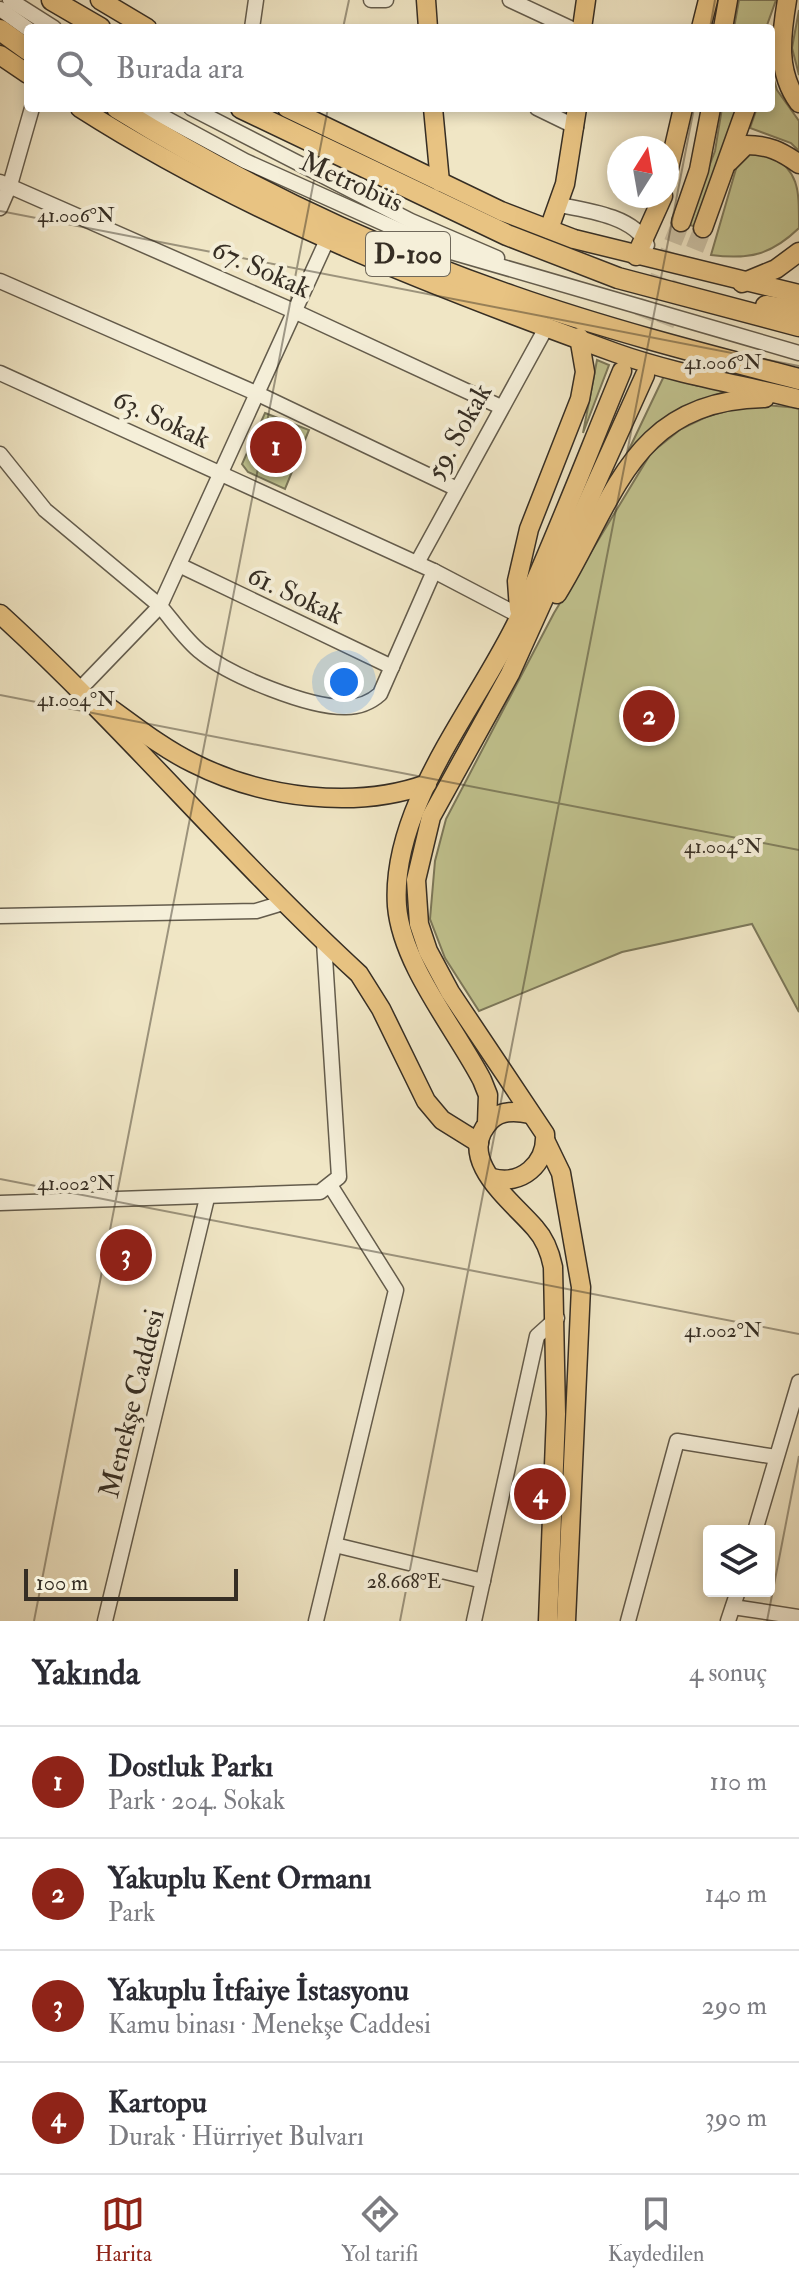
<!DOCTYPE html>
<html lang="tr">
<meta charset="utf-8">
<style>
body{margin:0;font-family:"IM FELL Double Pica",serif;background:#f7f7f7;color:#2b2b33}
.controls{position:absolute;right:24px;bottom:24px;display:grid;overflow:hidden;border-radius:8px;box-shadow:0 4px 12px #0003}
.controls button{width:72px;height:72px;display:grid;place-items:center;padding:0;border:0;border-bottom:2px solid #e1e1e2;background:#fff;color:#2b2b33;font:40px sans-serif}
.compass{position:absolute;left:607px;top:136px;width:72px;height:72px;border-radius:50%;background:#fff;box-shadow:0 4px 12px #0003;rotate:11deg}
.scale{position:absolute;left:24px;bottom:20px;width:214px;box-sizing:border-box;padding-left:8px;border:4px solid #362e24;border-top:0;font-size:22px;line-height:28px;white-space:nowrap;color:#362e24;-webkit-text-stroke:6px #f5efd9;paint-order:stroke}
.you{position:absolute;left:344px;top:682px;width:28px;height:28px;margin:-20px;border:6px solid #fff;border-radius:50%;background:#1a73e8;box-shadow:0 0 0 12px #1a73e833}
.badge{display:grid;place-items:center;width:52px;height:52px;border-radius:50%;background:#8f2418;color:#fff;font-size:26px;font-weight:700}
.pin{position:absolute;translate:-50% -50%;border:4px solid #fff;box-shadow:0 2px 8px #0006}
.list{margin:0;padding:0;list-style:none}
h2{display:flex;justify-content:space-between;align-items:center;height:104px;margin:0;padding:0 32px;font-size:34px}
h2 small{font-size:26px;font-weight:400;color:#7c7c81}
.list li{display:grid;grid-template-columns:52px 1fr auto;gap:24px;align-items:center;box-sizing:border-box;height:112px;padding:0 32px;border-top:2px solid #e1e1e2}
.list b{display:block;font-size:30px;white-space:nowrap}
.list p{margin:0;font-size:26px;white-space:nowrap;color:#7c7c81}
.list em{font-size:26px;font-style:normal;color:#7c7c81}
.icon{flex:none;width:44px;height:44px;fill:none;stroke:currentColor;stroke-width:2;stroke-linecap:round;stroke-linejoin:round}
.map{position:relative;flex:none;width:799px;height:1621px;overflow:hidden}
.search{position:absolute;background:#fff;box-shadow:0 4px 12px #0003;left:24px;right:24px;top:24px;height:88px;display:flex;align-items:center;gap:20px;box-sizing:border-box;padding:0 28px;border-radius:8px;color:#7c7c81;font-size:30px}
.sheet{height:552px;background:#fff}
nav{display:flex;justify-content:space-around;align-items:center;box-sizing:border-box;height:112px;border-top:2px solid #e1e1e2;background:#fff;font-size:22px;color:#7c7c81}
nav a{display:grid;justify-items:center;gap:4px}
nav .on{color:#8f2418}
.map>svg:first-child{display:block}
.green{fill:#c1c38f;stroke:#7c785a;stroke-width:2}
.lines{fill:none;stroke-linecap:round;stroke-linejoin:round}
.major-tunnel{stroke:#cbc1a5;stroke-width:18;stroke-dasharray:18 9;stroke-linecap:butt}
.minor-casing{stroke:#645c4c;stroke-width:17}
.major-casing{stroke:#362e24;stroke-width:21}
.highway-casing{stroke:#362e24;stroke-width:23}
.minor{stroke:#f5efd9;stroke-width:14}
.major{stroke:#e8c382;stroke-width:18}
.highway{stroke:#e8c382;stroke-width:20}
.ticks{fill:none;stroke:#362e24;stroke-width:2;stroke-opacity:0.45}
.labels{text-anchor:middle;stroke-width:8;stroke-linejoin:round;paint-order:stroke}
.shield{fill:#f5efd9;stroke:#6f685a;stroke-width:2}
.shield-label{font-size:26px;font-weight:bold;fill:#362e24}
.street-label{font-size:28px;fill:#362e24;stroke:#f5efd9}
.ticks-label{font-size:20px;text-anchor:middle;fill:#362e24;stroke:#f5efd9;stroke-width:8;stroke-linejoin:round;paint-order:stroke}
</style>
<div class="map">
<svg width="799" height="1621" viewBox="0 0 799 1621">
<rect width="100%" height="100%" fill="#f0e6c5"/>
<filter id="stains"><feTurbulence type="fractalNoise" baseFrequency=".0025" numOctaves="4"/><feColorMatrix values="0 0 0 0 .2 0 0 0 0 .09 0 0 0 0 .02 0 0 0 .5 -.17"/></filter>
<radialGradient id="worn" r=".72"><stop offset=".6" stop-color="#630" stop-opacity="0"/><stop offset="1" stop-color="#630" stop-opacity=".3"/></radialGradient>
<g class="green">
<polygon points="739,0 776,0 766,28 734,28"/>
<polygon points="799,10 799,75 792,48"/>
<polygon points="771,70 777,90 799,121 799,151 791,143 750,128 757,108 771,108"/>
<polygon points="722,108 738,108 696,227 687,224 715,151"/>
<path d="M768 150C799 175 799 184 799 228 771 255 749 260 711 255L738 162 751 152Z"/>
<polygon points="597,360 609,365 583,433"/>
<path d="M664 376 698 386 720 385 734 389C682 405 658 421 623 462Z"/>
<polygon points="753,404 799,408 799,1012 752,924 622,952 479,1011 445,958 430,919 435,861 446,819 554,613 651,453 681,429 708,416"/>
<polygon points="265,413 309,430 285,489 248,472 242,464"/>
</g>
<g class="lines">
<g class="major-tunnel">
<polyline points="623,368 681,222"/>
<polyline points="645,375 703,228"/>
</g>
<g class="minor-casing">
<g id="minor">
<polyline points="10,0 54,28"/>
<polyline points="371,0 386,0"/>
<polyline points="510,0 570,28"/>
<polyline points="0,9 28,29"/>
<polyline points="252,28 256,0"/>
<polyline points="147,108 245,161 441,249 799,353"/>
<polyline points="191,108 411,221 497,258"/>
<polyline points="537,108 576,127"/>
<polyline points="0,182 296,312 501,407"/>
<path d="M560 205C587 210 636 217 647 245"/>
<polyline points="0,208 10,185 32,108"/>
<path d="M327 240 160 606C173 621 186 641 202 653 231 676 309 708 346 707 359 707 371 702 380 694L434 571"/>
<polyline points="0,281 258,394 455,488"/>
<polyline points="0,373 434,571 520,616"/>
<polyline points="0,454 45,510 160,606 81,688"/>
<polyline points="417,563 547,326"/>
<polyline points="179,565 392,667"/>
<polyline points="0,916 256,911 286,902"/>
<polyline points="0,1203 320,1192 339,1177 324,942"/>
<polyline points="755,1531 799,1382"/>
<polyline points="335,1545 483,1581"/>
<polyline points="733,1607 799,1617"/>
<polyline points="105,1621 207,1198"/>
<polyline points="316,1621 396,1290 330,1185"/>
<polyline points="474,1621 537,1336 557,1318"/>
<polyline points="628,1621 677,1441 776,1457"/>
<polyline points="728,1621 738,1591"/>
</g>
</g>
<g class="major-casing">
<g id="major">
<polyline points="100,0 147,28"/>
<polyline points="426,0 428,28"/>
<path d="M787 0C781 36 776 72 799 103"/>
<polyline points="582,28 586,0"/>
<polyline points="701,28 708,0"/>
<polyline points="723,28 728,0"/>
<polyline points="0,55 28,74"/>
<path d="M80 108C246 214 431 286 616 353 675 374 738 384 799 399"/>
<polyline points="287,108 501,211 574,239 799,294"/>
<polyline points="433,108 440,182"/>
<path d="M729 162 746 145C768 145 781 151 799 164"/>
<polyline points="667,177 683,108"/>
<polyline points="681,222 699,170 711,108"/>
<polyline points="703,228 746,108"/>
<polyline points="549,229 565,184 577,108"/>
<polyline points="636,256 663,196"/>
<polyline points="742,283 776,269 799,252"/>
<path d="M557 594C615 500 631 400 765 398"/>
<polyline points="519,609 517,581 529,529 580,399 585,372 579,337"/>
<path d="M0 614C125 728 234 859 359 974L381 1009 426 1101 442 1120 479 1143"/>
<path d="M100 701C130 722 160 747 193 763 262 798 355 810 427 784"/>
<path d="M530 1114C517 1111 500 1110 490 1121 454 1159 512 1201 535 1228 545 1239 550 1252 553 1267L556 1414 548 1621"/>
<path d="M487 1123 488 1095 482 1080C455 1028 402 965 397 906 390 806 478 705 519 618 556 537 588 453 622 371"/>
<polyline points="546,1142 561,1173 581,1287 566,1621"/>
<path d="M492 1178C521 1186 547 1164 545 1134L450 992 428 951 419 924 416 880 431 817 510 674 645 375"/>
</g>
</g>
<g class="highway-casing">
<g id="highway">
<polyline points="52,0 100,28"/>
<polyline points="0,30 28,50"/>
<path d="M117 108C239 184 376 249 512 296 606 329 703 354 799 379"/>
<polyline points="241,108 507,235 618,278 799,326"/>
<polyline points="766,306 799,311"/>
</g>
</g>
<use href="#minor" class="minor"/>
<use href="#major" class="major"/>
<use href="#highway" class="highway"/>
</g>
<path class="ticks" d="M343 28 349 0M710 28 715 0M0 211 799 366M0 695 799 850M0 1179 799 1334M34 1621 328 108M400 1621 694 108M767 1621 799 1456"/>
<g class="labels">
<rect class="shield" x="366" y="232" width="84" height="44" rx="6"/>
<g class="shield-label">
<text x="408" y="263">D-100</text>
</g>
<g class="street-label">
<text transform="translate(352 181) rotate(24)" y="10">Metrobüs</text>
<text transform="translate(262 268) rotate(24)" y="10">67. Sokak</text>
<text transform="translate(162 418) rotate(25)" y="10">63. Sokak</text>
<text transform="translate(458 431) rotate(-61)" y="10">59. Sokak</text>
<text transform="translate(296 594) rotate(25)" y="10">61. Sokak</text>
<text transform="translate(131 1403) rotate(-76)" y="10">Menekşe Caddesi</text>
</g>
</g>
<g class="ticks-label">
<text x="76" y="222">41.006°N</text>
<text x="723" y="369">41.006°N</text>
<text x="76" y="706">41.004°N</text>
<text x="723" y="853">41.004°N</text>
<text x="76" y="1190">41.002°N</text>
<text x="723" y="1337">41.002°N</text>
<text x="404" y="1588">28.668°E</text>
</g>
<rect width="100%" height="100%" filter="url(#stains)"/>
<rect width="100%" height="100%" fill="url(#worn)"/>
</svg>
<div class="controls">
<button><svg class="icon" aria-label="layers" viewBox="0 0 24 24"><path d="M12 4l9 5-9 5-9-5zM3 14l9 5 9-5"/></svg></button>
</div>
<svg class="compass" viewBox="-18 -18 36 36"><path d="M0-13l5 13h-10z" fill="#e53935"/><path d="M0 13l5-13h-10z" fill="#7c7c81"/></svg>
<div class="scale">100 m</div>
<div class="you"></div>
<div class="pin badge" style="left:276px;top:447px">1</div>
<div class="pin badge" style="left:649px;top:716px">2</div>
<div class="pin badge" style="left:126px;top:1255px">3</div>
<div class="pin badge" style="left:540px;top:1494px">4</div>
<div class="search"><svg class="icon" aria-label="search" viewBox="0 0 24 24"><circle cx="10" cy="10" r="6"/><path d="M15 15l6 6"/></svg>Burada ara</div>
</div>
<section class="sheet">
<h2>Yakında<small>4 sonuç</small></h2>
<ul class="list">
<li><span class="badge">1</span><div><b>Dostluk Parkı</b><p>Park · 204. Sokak</p></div><em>110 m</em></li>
<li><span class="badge">2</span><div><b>Yakuplu Kent Ormanı</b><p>Park</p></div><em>140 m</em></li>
<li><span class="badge">3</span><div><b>Yakuplu İtfaiye İstasyonu</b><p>Kamu binası · Menekşe Caddesi</p></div><em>290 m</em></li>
<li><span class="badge">4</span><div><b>Kartopu</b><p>Durak · Hürriyet Bulvarı</p></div><em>390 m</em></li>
</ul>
</section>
<nav>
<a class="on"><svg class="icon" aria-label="map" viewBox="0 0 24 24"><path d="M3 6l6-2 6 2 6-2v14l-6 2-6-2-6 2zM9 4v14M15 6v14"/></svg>Harita</a>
<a><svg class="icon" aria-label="directions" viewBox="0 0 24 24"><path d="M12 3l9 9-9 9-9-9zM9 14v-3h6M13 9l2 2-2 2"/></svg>Yol tarifi</a>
<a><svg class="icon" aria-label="saved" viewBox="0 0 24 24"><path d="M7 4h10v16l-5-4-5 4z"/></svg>Kaydedilen</a>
</nav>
